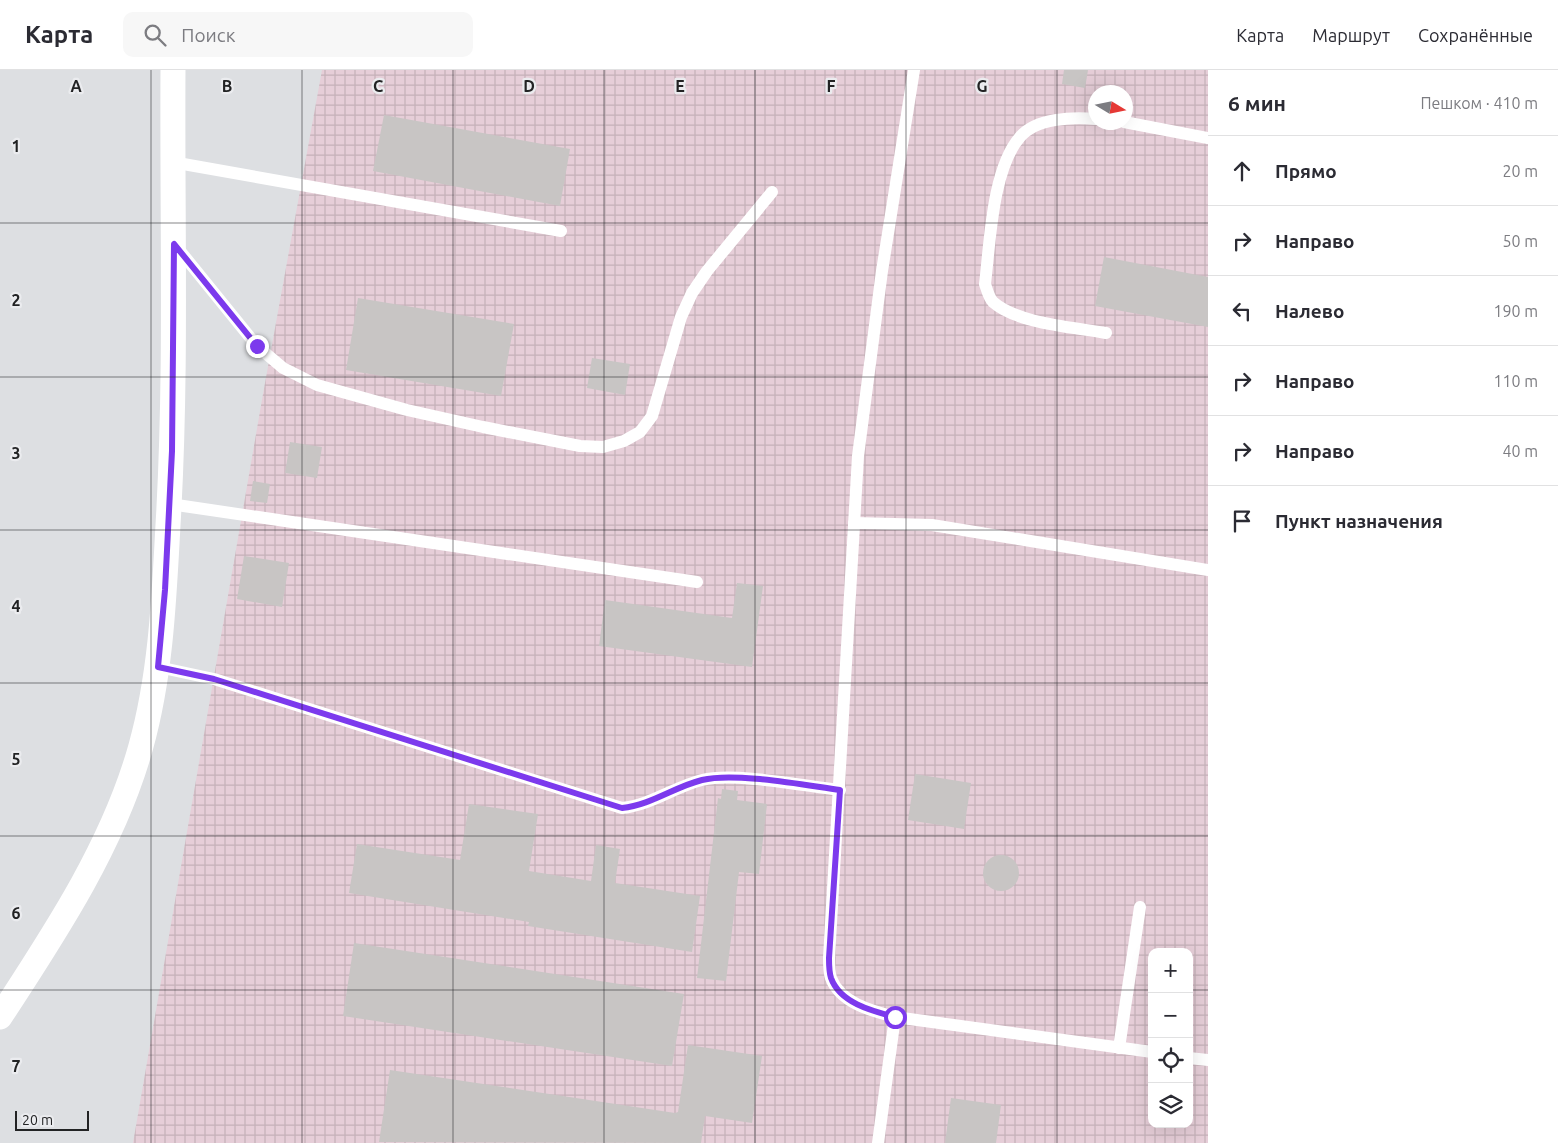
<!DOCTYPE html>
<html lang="ru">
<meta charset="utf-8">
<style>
body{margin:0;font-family:Ubuntu,sans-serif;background:#f7f7f7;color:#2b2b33}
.controls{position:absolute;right:15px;bottom:15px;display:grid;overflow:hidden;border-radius:10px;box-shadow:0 5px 20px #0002}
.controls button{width:45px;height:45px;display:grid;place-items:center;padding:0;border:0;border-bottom:1px solid #e1e1e2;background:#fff;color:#2b2b33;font:25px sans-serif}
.compass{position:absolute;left:1088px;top:15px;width:45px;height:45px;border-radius:50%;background:#fff;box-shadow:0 5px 20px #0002;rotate:100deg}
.scale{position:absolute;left:15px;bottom:12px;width:74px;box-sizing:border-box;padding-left:5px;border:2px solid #222324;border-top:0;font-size:14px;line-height:18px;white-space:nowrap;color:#222324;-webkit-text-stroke:4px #ebecef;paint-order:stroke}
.stop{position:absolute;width:15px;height:15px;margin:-11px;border:4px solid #7c3aed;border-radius:50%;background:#fff}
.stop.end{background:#7c3aed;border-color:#fff;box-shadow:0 1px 5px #0008}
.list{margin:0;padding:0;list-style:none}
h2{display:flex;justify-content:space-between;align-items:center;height:65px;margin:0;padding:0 20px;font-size:21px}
h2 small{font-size:16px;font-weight:400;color:#7c7c81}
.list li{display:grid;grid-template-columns:32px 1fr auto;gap:15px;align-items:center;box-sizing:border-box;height:70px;padding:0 20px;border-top:1px solid #e1e1e2}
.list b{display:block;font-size:19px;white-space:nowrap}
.list em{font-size:16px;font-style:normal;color:#7c7c81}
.icon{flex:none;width:28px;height:28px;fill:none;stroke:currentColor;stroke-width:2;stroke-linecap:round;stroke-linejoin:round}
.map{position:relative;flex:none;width:1208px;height:1073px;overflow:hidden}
header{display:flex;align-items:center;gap:30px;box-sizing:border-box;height:70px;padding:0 25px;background:#fff;border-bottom:1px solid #e1e1e2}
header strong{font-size:24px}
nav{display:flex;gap:28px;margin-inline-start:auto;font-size:18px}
.search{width:350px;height:45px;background:#f7f7f7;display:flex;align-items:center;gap:12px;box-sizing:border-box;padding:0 18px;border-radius:10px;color:#7c7c81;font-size:19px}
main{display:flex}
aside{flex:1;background:#fff}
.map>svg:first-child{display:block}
.industrial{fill:url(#industrial-grid);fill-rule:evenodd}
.building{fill:#c8c5c4}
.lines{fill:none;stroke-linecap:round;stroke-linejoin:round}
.lane{stroke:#fff;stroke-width:12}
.street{stroke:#fff;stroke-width:25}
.route{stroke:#7c3aed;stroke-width:6}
.grid{fill:none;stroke:#222324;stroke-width:1;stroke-opacity:0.55}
.grid-label{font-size:16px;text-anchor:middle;font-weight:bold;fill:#222324;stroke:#ebecef;stroke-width:4.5;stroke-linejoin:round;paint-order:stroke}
</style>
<header>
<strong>Карта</strong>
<div class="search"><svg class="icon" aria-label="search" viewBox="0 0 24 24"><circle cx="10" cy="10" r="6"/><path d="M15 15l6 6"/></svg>Поиск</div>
<nav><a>Карта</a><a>Маршрут</a><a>Сохранённые</a></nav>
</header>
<main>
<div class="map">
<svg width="1208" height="1073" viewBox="0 0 1208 1073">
<defs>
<pattern id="industrial-grid" width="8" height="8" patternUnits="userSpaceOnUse" patternTransform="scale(1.25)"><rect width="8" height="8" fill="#e6ced8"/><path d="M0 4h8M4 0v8" fill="none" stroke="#c5b1b9"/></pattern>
</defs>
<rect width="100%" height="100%" fill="#dddfe2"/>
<path class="industrial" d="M322 0H1208V1073H133L263 324ZM1096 22H1126V52H1096ZM1152 882H1189V1054H1152Z"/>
<g class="building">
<polygon points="1064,0 1088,0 1085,18 1062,14"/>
<polygon points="384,45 570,79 560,136 373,101"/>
<polygon points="1104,187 1208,207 1208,257 1095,236"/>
<polygon points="358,228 514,254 501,326 346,300"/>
<polygon points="592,288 630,294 625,325 587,318"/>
<polygon points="290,372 322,377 317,408 285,403"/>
<polygon points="253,411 270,414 267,433 250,431"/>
<polygon points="244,486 289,493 282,537 237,529"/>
<polygon points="737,513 763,516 752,597 599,576 605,530 732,548"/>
<polygon points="915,704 971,713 964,759 908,750"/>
<polygon points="722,719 738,721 737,730 767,734 759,804 739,802 726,911 697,908 718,728 721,729"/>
<polygon points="469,734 538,744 529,801 591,811 596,775 620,779 615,813 700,826 692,882 528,856 529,852 349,823 357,774 460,790"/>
<circle cx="1001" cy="803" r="18"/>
<polygon points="354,873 684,924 672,996 343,946"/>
<polygon points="688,975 762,986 752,1053 705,1046 701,1073 379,1072 390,1000 675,1043 678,1042"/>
<polygon points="951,1028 1001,1035 996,1073 945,1073"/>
</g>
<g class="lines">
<g class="lane">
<path d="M1096 49C1072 47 1036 48 1020 67 992 99 990 173 985 214 987 220 989 228 993 232 1018 254 1074 257 1106 263"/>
<polyline points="1124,52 1208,68"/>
<polyline points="172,92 561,161"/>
<polyline points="176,176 257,276 283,298 317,315 407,340 483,357 580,376 603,377 624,371 640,362 652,346 681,247 692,223 707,201 772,122"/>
<polyline points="170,434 697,512"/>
<polyline points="854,453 932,455 1208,500"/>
<path d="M158 597 214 609 622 738C651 735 674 717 702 710 735 702 804 716 840 720"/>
<path d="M895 947C872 941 840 933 831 908 829 902 829 894 829 888L858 386 882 201 914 0"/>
<polyline points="1119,978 1140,837"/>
<polyline points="1189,988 1208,990"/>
<polyline points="878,1073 895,947 1152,982"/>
</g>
<path class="street" d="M0 947C55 863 114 774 141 676 161 604 164 529 168 455 177 303 172 152 173 0"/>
</g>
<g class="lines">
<path class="route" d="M257 276 174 174 172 381 165 520 158 597 214 609 622 738C651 735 674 717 702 710 735 702 803 715 840 720L829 888C829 894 829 902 831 908 840 933 872 941 895 947"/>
</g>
<path class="grid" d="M151 0V1073M302 0V1073M453 0V1073M604 0V1073M755 0V1073M906 0V1073M1057 0V1073M0 153H1208M0 307H1208M0 460H1208M0 613H1208M0 766H1208M0 920H1152M1189 920H1208"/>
<g class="grid-label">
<text x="76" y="22">A</text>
<text x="227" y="22">B</text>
<text x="378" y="22">C</text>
<text x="529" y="22">D</text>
<text x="680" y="22">E</text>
<text x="831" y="22">F</text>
<text x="982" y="22">G</text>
<text x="16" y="82">1</text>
<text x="16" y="236">2</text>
<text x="16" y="389">3</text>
<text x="16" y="542">4</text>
<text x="16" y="695">5</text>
<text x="16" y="849">6</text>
<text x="16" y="1002">7</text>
</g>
</svg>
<div class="controls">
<button>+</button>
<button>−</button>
<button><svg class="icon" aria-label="locate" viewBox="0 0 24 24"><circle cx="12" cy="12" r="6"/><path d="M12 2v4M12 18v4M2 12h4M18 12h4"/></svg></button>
<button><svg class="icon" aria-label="layers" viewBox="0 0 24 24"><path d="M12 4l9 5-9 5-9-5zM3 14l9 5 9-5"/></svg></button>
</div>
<svg class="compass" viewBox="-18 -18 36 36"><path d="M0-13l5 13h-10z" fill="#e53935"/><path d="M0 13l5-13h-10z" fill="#7c7c81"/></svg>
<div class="scale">20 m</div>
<div class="stop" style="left:895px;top:947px"></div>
<div class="stop end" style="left:257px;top:276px"></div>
</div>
<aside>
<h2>6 мин<small>Пешком · 410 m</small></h2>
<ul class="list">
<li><svg class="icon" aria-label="ahead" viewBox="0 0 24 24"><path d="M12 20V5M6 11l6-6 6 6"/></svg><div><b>Прямо</b></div><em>20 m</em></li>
<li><svg class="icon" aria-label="right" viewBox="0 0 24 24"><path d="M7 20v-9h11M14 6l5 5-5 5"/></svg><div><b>Направо</b></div><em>50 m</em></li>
<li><svg class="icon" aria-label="left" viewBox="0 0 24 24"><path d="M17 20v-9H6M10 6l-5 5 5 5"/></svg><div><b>Налево</b></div><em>190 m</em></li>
<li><svg class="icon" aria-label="right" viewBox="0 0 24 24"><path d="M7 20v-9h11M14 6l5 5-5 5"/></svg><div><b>Направо</b></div><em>110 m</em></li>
<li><svg class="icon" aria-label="right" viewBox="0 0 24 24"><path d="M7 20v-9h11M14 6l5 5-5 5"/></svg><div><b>Направо</b></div><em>40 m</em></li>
<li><svg class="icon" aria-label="arrive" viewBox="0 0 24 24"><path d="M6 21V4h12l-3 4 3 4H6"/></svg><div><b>Пункт назначения</b></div></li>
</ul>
</aside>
</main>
